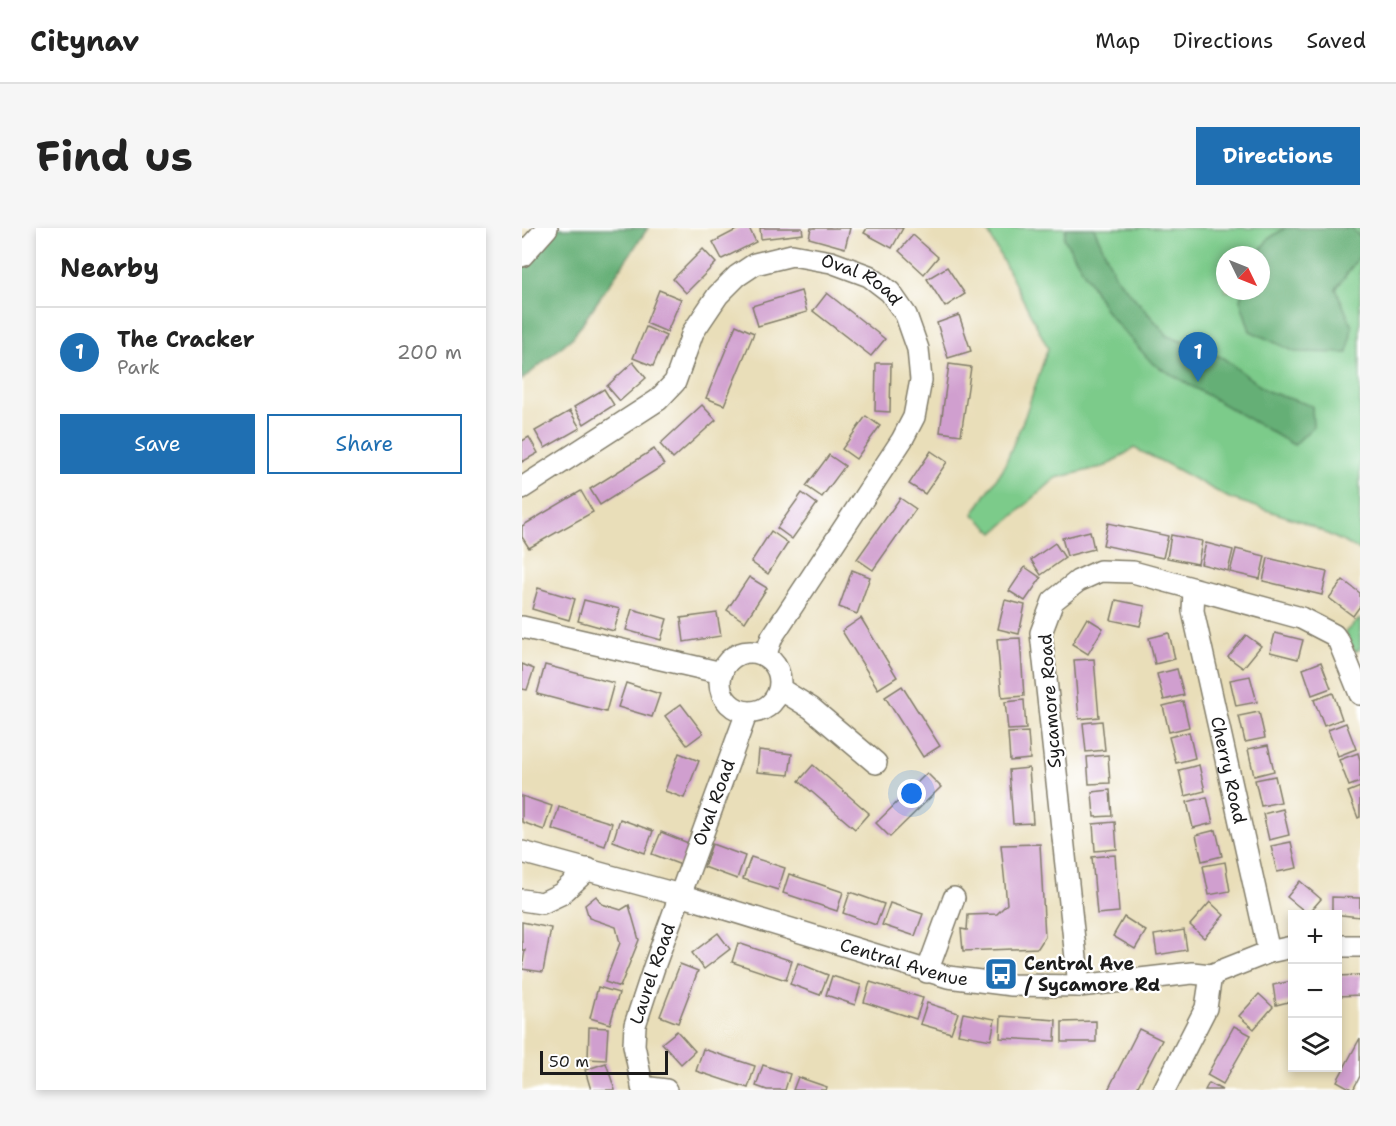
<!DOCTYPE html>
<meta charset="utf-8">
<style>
body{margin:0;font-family:"Shantell Sans",sans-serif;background:#f6f6f6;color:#222}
.controls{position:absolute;right:18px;bottom:18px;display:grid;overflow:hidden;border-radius:0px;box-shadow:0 3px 9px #0003}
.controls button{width:54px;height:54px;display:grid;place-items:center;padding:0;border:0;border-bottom:2px solid #e0e0e0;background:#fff;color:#222;font:30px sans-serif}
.compass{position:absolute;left:694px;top:18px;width:54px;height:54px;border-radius:50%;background:#fff;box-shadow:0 3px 9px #0003;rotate:133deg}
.scale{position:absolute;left:18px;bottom:15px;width:128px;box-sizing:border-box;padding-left:6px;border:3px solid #1c1c1c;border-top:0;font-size:16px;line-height:21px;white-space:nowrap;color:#1c1c1c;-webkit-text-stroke:4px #fff;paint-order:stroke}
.you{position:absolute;left:390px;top:566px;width:21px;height:21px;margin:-15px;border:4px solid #fff;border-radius:50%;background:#1a73e8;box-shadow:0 0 0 9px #1a73e833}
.badge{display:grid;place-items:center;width:39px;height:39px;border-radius:50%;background:#1f6fb2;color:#fff;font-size:20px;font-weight:700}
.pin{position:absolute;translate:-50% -50px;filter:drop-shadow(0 2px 3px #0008)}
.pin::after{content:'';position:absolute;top:32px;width:21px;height:18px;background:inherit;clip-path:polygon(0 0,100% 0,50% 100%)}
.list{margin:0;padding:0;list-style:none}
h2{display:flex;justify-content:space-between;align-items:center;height:78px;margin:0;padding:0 24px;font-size:26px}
h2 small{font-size:20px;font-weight:400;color:#767676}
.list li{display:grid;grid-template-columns:39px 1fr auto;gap:18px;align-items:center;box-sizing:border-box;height:90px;padding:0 24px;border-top:2px solid #e0e0e0}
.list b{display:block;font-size:22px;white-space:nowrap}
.list p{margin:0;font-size:20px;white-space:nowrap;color:#767676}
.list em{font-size:20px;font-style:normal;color:#767676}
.actions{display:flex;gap:12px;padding:18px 24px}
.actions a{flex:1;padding:14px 0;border:2px solid #1f6fb2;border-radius:0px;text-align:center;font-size:21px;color:#1f6fb2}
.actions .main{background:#1f6fb2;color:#fff}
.icon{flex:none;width:33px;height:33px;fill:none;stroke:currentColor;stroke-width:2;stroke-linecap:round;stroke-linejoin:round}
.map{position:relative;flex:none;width:838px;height:862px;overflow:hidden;border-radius:0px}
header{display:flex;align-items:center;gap:36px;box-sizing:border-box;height:84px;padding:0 30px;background:#fff;border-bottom:2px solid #e0e0e0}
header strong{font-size:28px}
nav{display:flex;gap:33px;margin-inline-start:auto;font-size:21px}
.intro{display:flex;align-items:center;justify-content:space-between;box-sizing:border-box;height:144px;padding:0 36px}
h1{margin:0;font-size:42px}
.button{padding:15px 27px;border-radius:0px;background:#1f6fb2;color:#fff;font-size:21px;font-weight:700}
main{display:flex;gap:36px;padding:0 36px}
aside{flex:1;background:#fff;border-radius:0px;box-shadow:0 3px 9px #0003}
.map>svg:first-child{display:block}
.green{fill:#7ccb8a;stroke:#4c7453;stroke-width:1.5;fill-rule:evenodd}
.forest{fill:#65af76;stroke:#406649;stroke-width:1.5}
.building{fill:#d09fcf}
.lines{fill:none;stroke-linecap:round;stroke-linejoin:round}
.minor-casing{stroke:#827d6a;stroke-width:24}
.minor{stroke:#fff;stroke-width:21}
.labels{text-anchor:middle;stroke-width:4.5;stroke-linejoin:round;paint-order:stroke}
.street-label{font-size:18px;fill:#1c1c1c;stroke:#fff}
.poi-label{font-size:18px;font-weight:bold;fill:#1c1c1c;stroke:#fff;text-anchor:start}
</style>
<header>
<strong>Citynav</strong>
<nav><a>Map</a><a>Directions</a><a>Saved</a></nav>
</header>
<div class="intro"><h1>Find us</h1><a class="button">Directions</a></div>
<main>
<aside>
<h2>Nearby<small></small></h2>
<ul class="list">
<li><span class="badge">1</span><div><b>The Cracker</b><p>Park</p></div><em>200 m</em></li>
</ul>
<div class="actions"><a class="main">Save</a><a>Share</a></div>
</aside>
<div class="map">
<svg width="838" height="862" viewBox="0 0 838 862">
<rect width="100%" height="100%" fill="#fff"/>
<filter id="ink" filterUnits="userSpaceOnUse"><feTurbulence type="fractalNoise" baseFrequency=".0167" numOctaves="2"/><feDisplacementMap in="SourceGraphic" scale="12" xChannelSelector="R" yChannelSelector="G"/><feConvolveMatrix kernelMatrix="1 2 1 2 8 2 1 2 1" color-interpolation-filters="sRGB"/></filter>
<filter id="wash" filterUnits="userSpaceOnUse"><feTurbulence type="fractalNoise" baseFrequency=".008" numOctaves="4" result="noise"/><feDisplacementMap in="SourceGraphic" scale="24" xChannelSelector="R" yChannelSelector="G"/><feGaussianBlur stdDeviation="1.35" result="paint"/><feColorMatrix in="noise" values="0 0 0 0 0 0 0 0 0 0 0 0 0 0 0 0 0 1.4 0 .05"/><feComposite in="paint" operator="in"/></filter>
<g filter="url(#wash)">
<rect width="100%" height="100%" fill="#e9deb9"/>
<g class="green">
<path d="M464 0H838V322L781 294 707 270 643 235 612 220 584 238 534 250 472 305 451 286 481 241 503 188 526 120ZM703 27H739V63H703Z"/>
<polygon points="838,391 838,421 833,424 823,404"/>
</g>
<g class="forest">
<polygon points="34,0 126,0 51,109 0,152 0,41"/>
<polygon points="544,0 572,0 594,49 646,108 701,130 745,163 790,178 791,199 772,217 631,136 586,86 542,10"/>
<polygon points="763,0 829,0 838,9 838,27 814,61 830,98 826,125 773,124 728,103 718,72 720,63 739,63 739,27 735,27 746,11"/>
</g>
<g id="blocks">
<g class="building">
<polygon points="218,0 227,0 234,14 200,31 191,14"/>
<polygon points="238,0 280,0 281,6 239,11"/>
<polygon points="289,0 328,0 323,20 287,10"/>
<polygon points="345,0 381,0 370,20 342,5"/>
<polygon points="391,7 416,29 402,46 377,23"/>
<polygon points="181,21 194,35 164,65 151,51"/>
<polygon points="425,39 443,66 423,79 405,51"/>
<polygon points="137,62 159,71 145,104 124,95"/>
<polygon points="279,63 285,84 236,98 230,78"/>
<polygon points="305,65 363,111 349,128 291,83"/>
<polygon points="437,87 449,123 426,130 415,95"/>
<polygon points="214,97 232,105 202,177 184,170"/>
<polygon points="124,99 144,108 131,138 111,130"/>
<polygon points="111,134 124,150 98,173 85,158"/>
<polygon points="354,135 369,135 368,184 353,183"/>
<polygon points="427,136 449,139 439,207 418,204"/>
<polygon points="82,161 92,177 62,196 52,179"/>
<polygon points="180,177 194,192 151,231 138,216"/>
<polygon points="48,183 58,200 23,220 13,203"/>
<polygon points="344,188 358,198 334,231 320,221"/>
<polygon points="7,209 16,225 0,234 0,213"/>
<polygon points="132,221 142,237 78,277 68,261"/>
<polygon points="409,223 425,234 403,266 387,256"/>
<polygon points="307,227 323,238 300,269 284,258"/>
<polygon points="59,263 71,284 7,320 0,309 0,298"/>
<polygon points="280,265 295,276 270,311 255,300"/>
<polygon points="378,270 394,281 351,342 335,331"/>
<polygon points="586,295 646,308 641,330 581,317"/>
<polygon points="249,303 266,315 246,346 229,334"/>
<polygon points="568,303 572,321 545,328 540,310"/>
<polygon points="649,307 680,313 676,336 645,330"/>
<polygon points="533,315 543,330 519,347 509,332"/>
<polygon points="684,315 711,322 706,343 679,336"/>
<polygon points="714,321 743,328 738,351 708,344"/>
<polygon points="746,330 805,344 800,367 741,353"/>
<polygon points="503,339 519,350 503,373 487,363"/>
<polygon points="330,342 348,349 335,386 317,379"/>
<polygon points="227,349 245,360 223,394 205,382"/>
<polygon points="821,352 838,365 838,378 831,388 807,370"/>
<polygon points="16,360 53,371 47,392 10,381"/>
<polygon points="62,372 98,381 92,403 56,393"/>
<polygon points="483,372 503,377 497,406 476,401"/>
<polygon points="594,372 623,378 618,398 589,392"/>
<polygon points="110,381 145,391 139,412 104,402"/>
<polygon points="195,385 199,408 162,414 159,390"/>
<polygon points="339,390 375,449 356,461 320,403"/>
<polygon points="565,390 581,400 566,426 550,416"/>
<polygon points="647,405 653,431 633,436 627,410"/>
<polygon points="753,405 781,412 776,431 748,424"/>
<polygon points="724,407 739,418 721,440 706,429"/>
<polygon points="498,410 502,468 480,470 475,411"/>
<polygon points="572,431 577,489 557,491 552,432"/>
<polygon points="799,434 809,460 790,467 781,441"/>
<polygon points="0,436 12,441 5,462 0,461"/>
<polygon points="23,437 92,455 84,484 15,466"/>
<polygon points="655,441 662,467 642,472 635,446"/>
<polygon points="728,448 735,474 714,478 708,452"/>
<polygon points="104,455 138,466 130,489 96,479"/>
<polygon points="380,458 418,518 401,529 363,469"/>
<polygon points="811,465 820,491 802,498 792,472"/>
<polygon points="502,472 504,501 486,502 483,474"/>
<polygon points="661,473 667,499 647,504 641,478"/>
<polygon points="159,476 181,505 165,517 143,488"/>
<polygon points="737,484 743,510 723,514 717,488"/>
<polygon points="580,493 583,522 564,524 561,495"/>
<polygon points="824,495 834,521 816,528 806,502"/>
<polygon points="506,504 508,531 488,533 486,505"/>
<polygon points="667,504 673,530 654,535 647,509"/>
<polygon points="746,517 752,543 732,548 726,521"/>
<polygon points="237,522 270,526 267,547 235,544"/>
<polygon points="157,525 177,533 162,570 143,563"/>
<polygon points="836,525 838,532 838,554 827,558 817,532"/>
<polygon points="586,527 588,555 567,556 565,529"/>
<polygon points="291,537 347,585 333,601 277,553"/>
<polygon points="677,537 683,563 663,568 657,542"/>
<polygon points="507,540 511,595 491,596 487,542"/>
<polygon points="405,545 419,559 368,609 354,595"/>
<polygon points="753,548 759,574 739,578 733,552"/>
<polygon points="838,559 838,589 836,590 826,564"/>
<polygon points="588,562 590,588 572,589 570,564"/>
<polygon points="0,568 30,578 22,602 0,594"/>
<polygon points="685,569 691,595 671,600 665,574"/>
<polygon points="37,579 90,595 83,618 30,601"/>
<polygon points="761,581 767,607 747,612 741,586"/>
<polygon points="98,591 131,603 123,625 91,613"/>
<polygon points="593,594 595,621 573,623 571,596"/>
<polygon points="694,602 700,628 680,633 674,607"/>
<polygon points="139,604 171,617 162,638 130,626"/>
<polygon points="769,614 775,640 755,644 749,618"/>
<polygon points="190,616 223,628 215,651 182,639"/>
<polygon points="518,616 523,709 516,720 441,723 439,701 445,702 446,687 475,686 485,676 479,617"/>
<polygon points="593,627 597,684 575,686 570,629"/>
<polygon points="229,629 263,640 256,662 221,651"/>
<polygon points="703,634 708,663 687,667 681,638"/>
<polygon points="267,646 321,664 315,683 261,665"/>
<polygon points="778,653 799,671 786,686 765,669"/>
<polygon points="328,664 362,676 354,697 321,685"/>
<polygon points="74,668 80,676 99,682 107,677 117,712 98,759 83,754 98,715 94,699 67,690 63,677"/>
<polygon points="810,669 838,670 838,689 810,686"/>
<polygon points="688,674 702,687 682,710 668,697"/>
<polygon points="368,675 401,686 393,708 360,697"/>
<polygon points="602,689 624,703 613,721 591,708"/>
<polygon points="0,694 29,700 21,744 0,741 3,722 0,722"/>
<polygon points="662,702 665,722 635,727 632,707"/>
<polygon points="196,705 208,721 182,741 170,725"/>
<polygon points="216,715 270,733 264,752 210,734"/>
<polygon points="276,735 306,747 298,767 268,756"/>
<polygon points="158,736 176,743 156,795 138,788"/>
<polygon points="838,747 838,767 816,768 816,748"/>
<polygon points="310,748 339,757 333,777 304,767"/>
<polygon points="770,753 770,773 754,777 751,757"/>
<polygon points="348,754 401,770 394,791 342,774"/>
<polygon points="76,759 97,765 88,796 68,790"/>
<polygon points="737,766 751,779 732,801 717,788"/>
<polygon points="405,775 436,785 429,805 398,796"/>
<polygon points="441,785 473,791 469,812 436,806"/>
<polygon points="479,788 534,792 533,813 478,810"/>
<polygon points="574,793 574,814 540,814 540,794"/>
<polygon points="712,798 729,807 701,856 685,847"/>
<polygon points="67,799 86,800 84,832 66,831"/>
<polygon points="617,801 640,812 614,862 586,862"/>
<polygon points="155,803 173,823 159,836 140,815"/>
<polygon points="838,810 838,848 831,862 815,853"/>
<polygon points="181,821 233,838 226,860 174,843"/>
<polygon points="84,835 93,862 69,862 63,842"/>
<polygon points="241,837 268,846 263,862 245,862 234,858"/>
<polygon points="276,849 305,859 304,862 271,862"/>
<polygon points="687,855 700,862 683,862"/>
</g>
</g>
</g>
<g filter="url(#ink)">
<use href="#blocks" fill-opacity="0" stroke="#827d6a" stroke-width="1.5"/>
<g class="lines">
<g class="minor-casing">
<g id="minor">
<polyline points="0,28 25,0"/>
<path id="s1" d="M0 260 136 172 153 154 171 104 196 67 215 48 233 36 270 27 309 34 347 48 368 64 384 87 396 121 399 152 392 189 380 212 250 409 243 428"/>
<path id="s2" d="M672 362 671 383 747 724"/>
<polyline points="0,399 200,445"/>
<circle cx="228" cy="454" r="30"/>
<polyline points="258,461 289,480 354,535"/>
<path id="s3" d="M0 624 158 667 426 749 490 757 557 758 670 745 689 747 747 724 770 719"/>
<polyline points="0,672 20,675 39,666 66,641"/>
<polyline points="816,718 838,718"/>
<polyline points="405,744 432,670"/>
<polyline points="557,758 519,405 531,373 556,353 578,343 611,344 779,390 812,407 817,414 838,466"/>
<polyline points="120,859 144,862"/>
<path id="s4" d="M121 862 112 817 113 797 133 736 225 484"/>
<polyline points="642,862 684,780 689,747"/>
</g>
</g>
<use href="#minor" class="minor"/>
</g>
</g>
<defs>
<g id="bus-square" transform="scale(1.725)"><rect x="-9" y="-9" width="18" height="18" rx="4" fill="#1f6fb2" stroke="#fff"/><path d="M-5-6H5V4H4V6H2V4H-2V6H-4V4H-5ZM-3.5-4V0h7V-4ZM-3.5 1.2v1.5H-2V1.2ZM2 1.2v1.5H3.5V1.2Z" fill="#fff"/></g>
</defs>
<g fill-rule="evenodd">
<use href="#bus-square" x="479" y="746"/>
</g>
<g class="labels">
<g class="street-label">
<text dy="6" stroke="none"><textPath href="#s1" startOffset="446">Oval Road</textPath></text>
<text transform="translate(528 473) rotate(-94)" y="6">Sycamore Road</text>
<text dy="6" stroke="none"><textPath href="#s2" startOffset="184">Cherry Road</textPath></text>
<text dy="6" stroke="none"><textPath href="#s4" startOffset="302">Oval Road</textPath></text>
<text dy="6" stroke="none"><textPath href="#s3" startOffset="398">Central Avenue</textPath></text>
<text dy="6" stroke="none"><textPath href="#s4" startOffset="120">Laurel Road</textPath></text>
</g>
<g class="poi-label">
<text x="502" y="742">Central Ave<tspan x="502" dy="21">/ Sycamore Rd</tspan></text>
</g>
</g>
</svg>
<div class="controls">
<button>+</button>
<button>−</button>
<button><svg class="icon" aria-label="layers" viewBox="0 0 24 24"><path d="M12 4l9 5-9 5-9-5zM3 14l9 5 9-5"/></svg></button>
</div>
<svg class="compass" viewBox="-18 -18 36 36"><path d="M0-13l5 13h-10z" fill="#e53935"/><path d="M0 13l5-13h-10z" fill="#767676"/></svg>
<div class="scale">50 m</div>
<div class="you"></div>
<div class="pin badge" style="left:676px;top:154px">1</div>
</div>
</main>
